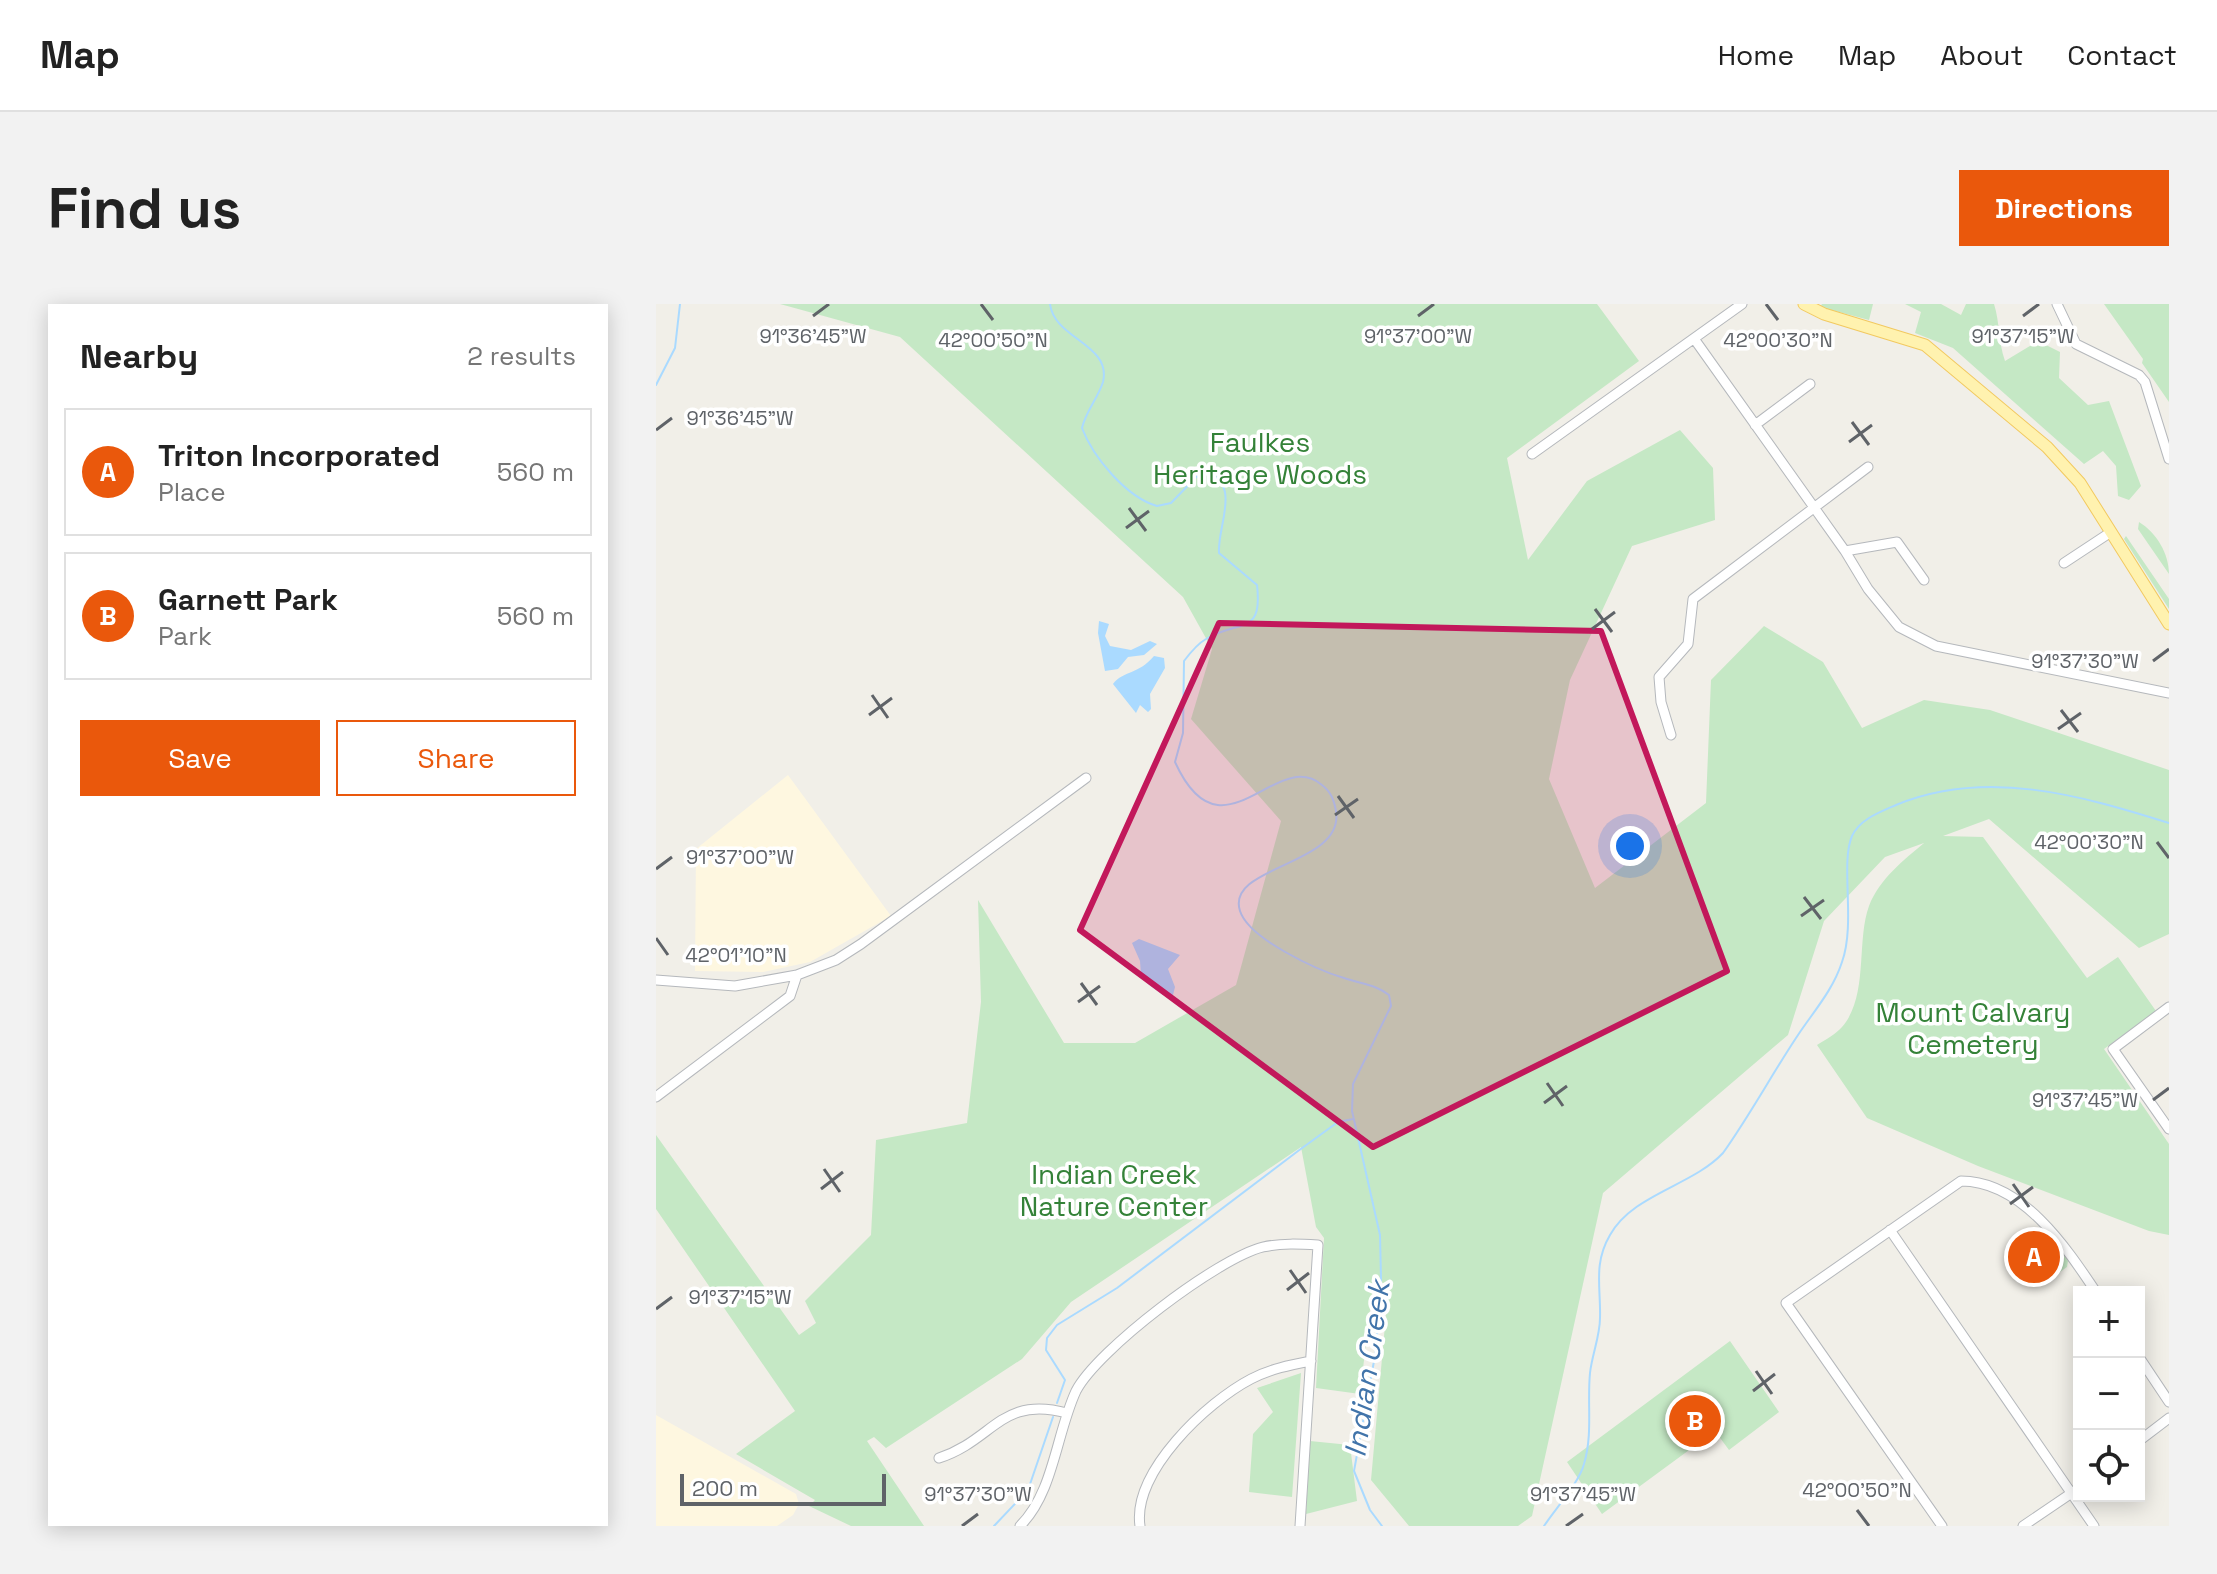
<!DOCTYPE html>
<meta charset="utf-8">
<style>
body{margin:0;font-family:"Space Grotesk",sans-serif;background:#f2f2f2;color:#222}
.controls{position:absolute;right:24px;bottom:24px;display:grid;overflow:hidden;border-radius:0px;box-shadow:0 4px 20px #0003}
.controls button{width:72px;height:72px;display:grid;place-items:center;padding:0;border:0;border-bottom:2px solid #e0e0e0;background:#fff;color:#222;font:40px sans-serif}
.scale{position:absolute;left:24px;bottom:20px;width:206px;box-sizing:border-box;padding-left:8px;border:4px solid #5f6368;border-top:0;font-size:22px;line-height:28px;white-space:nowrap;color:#5f6368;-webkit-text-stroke:6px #fff;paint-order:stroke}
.you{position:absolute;left:974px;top:542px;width:28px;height:28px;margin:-20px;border:6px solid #fff;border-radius:50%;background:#1a73e8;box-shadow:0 0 0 12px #1a73e833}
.badge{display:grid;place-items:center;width:52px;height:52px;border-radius:50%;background:#ea580c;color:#fff;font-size:26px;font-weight:700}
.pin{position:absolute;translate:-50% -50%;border:4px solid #fff;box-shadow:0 2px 8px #0006}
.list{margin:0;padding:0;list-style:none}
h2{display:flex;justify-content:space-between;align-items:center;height:104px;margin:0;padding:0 32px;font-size:34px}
h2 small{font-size:26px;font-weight:400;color:#767676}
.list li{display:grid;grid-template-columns:52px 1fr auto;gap:24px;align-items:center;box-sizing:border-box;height:128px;margin:0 16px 16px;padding:0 16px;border:2px solid #e0e0e0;border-radius:0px}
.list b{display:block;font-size:30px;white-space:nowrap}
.list p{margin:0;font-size:26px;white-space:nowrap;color:#767676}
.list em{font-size:26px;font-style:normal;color:#767676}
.actions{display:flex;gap:16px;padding:24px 32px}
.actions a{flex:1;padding:18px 0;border:2px solid #ea580c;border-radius:0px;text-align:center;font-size:28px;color:#ea580c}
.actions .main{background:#ea580c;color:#fff}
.icon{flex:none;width:44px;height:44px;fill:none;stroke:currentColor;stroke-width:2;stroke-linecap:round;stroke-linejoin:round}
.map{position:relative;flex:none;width:1513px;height:1222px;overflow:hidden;border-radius:0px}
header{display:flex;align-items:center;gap:48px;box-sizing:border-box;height:112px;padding:0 40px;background:#fff;border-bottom:2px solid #e0e0e0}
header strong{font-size:38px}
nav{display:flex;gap:44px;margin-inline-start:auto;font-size:28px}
.intro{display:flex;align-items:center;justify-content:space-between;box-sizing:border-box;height:192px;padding:0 48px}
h1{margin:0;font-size:56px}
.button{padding:20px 36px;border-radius:0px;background:#ea580c;color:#fff;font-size:28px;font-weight:700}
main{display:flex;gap:48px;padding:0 48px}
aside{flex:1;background:#fff;border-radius:0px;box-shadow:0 4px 20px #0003}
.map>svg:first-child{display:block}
.commercial{fill:#fef7e0}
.green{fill:#c5e8c5}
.water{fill:#aadaff}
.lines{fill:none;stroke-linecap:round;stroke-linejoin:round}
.stream{stroke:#aadaff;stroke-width:2}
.minor-casing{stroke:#b5b8bc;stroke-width:11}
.major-casing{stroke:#f2c960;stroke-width:13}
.minor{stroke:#fff;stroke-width:9}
.major{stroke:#fff2af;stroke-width:11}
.marked{fill:#c2185b;fill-opacity:0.2;stroke:#c2185b;stroke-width:6;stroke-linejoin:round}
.ticks{fill:none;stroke:#5f6368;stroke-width:3}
.labels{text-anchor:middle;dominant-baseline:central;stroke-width:7;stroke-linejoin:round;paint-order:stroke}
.park-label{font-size:28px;fill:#348238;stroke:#fff}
.water-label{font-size:30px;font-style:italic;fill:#4174aa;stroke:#fff}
.ticks-label{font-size:20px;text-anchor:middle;fill:#5f6368;stroke:#fff;stroke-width:7;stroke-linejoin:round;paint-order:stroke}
</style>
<header>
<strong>Map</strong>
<nav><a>Home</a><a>Map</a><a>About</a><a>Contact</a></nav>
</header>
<div class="intro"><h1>Find us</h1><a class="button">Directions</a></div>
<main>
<aside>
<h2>Nearby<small>2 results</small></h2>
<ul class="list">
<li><span class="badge">A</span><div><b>Triton Incorporated</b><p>Place</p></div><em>560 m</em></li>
<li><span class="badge">B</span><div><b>Garnett Park</b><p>Park</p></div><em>560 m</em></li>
</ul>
<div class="actions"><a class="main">Save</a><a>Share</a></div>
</aside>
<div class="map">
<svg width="1513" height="1222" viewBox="0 0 1513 1222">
<rect width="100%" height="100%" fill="#f1efe8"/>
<!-- commercial -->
<path class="commercial" d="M132,471l103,141 -81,46 -47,10 -68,-1 1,-122z
M0,1111l140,79 3,10 -6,11 -16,11h-121z"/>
<!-- green -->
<path class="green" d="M124,0h817l42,57 -132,97 21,102 59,-79 93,-51 33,38 2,52 -83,26 -62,134 -21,99 46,109 111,-85 5,-123 53,-54 59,36 39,66 62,-28 66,10 179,60v164l-30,14 -150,-129 -46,17 40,1 104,141 31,-21 38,54 -52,38 65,95v91l-20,-4 -171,-65 -111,-48 -50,-73c8,-5 19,-11 25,-18 27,-31 14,-86 27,-121 11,-28 35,-46 55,-63l-39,14 -61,64 -36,114 -185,158 -71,323 -14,10h-109l-38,-46 15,-166 -12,-38 -14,118 -44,-6 8,-150 -8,-11 -15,-80 -230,155 -49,57 -136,89 -12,-11 -7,4 57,85h-73l-42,-20 6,-6 -79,-46 59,-43 -139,-202v-74l143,200 17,-12 -11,-22 66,-66 5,-95 91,-17 14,-121 -3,-102 86,143h71l101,-58 45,-164 -90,-102 21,-70 -29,-52 -283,-260z
M1166,0h51l-4,16 -49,-13z
M1249,0h36l20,11 5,-11h28c6,19 4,37 11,57l33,-20 22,11 -1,26 29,27 21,-4 32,85 -12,14 -11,-4 -2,-30 -13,-15 -19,13 -131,-116 -38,-15 6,-21z
M1448,0h65v98l-27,-39 1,-4z
M1483,218c18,11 30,32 30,52l-31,-45z
M1470,232l43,63v10l-45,-70z
M1380,928l13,4 19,25 -1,6 -10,7 -24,-34 -7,-2z
M1074,1037l49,71 -50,38 -14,-19 -113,83 -35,-52z
M645,1069l-9,124 -43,-5 4,-58 20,-22 -16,-24z
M654,1137l40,4 7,56 -51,13z"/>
<!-- water -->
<path class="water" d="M443,317l10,3 -4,12 5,10 21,4 19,-9 7,3 -13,11 -16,2 -10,12 -13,2 -7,-38z
M498,352l10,2 1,10 -15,26 1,15 -3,3 -8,-7 -4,8 -23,-29c11,-14 25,-9 41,-28z
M483,635l41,16 -12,14 7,18 -2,8h-10l-15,-11 -7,-9 -1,-14 -8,-18z"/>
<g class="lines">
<!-- stream -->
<path class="stream" d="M394,0c4,35 62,40 53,78 -5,16 -17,29 -21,46 11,29 44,69 75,78l14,-3 31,-32c42,11 15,53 17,82l38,32c6,52 -18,34 -51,54 -9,5 -16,14 -22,22l-1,72 -8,29c47,103 101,-16 147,23 9,7 12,15 14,26 9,55 -111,54 -96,100 9,28 77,59 104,67 17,6 31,6 45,17l2,11 -38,78 -1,27 28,124 1,44 -5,71 -22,121 16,39 12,16
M0,81l19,-37 5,-44
M401,1099l8,-23 -19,-30 1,-12 10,-13 60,-37 181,-137 40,-29 15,-3
M338,1222l34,-36 25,-73
M888,1222c11,-17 35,-43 40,-62 9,-30 3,-60 6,-91 2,-18 10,-37 10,-55 1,-30 -7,-54 10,-83 23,-41 82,-49 113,-82 27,-38 49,-79 75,-118 16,-24 35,-45 44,-73 14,-39 -2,-98 10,-126 8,-17 28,-24 44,-31 89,-37 184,-10 273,18"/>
<defs>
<path id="minor" d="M1401,0l19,40 63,31 6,7 24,77
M1039,36l150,211 23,38 31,38 37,19 233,47
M1099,121l55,-41
M876,150l210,-150
M1189,247l52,-9 27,38
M1408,259l47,-31
M1015,431l-10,-33 -2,-25 29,-33 5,-45 175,-132
M0,676l79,6 62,-11
M1513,703l-56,42 56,80
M0,793l134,-101 7,-21 39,-15 25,-16 225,-166
M1234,926l204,296
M1483,1053l30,45
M1483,1137l30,-23
M283,1154c55,-18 62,-63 128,-45
M364,1222c34,-34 36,-92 56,-135 21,-41 142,-133 187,-144 18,-4 37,-3 55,-2l-18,281
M484,1222c-8,-54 67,-124 111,-147 19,-10 39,-14 60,-18
M1286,1222l-156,-223 175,-122c61,0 105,66 135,111
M1367,1222l56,-38"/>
<path id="major" d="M1148,0l20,10 101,31 122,102 33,36 89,141"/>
</defs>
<!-- minor casing -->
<use href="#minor" class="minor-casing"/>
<!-- major casing -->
<use href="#major" class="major-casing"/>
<!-- minor -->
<use href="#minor" class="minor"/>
<!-- major -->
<use href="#major" class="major"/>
</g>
<!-- marked area -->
<path class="marked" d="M563,319l382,8 126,340 -354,176 -293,-217z"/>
<!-- ticks -->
<path class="ticks" d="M325,0l12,16M1110,0l12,16M157,12l16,-12M762,12l16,-12M1367,12l16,-12M1196,118l17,23M0,126l16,-12M1193,138l23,-17M473,204l17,23M470,224l23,-17M939,305l17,23M936,325l23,-17M1497,357l16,-12M216,391l16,23M1405,406l17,22M213,411l23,-17M1402,425l23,-16M682,492l16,22M679,511l23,-16M1501,538l12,16M0,565l16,-12M1148,593l17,22M1145,612l23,-16M0,634l12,17M425,679l16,22M422,698l22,-16M891,779l16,23M1497,796l16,-12M888,799l23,-17M168,865l16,23M1357,880l16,23M165,885l22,-17M1354,900l23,-17M634,966l16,23M631,986l22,-17M0,1005l16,-12M1100,1067l16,23M1097,1087l22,-17M1201,1206l12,16M306,1222l16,-12M910,1222l17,-12"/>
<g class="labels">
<!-- park labels -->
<g class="park-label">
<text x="604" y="138">Faulkes<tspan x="604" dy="32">Heritage Woods</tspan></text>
<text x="1317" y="708">Mount Calvary<tspan x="1317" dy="32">Cemetery</tspan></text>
<text x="458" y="870">Indian Creek<tspan x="458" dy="32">Nature Center</tspan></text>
</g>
<!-- water labels -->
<g class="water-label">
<text transform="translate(711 1065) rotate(-82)">Indian Creek</text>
</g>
</g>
<g class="ticks-label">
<text x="762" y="39">91°37'00"W</text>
<text x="157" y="39">91°36'45"W</text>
<text x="1367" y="39">91°37'15"W</text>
<text x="337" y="43">42°00'50"N</text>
<text x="1122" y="43">42°00'30"N</text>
<text x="84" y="121">91°36'45"W</text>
<text x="1429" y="364">91°37'30"W</text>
<text x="1433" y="545">42°00'30"N</text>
<text x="84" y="560">91°37'00"W</text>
<text x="80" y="658">42°01'10"N</text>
<text x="1429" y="803">91°37'45"W</text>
<text x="84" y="1000">91°37'15"W</text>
<text x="1201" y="1193">42°00'50"N</text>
<text x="322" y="1197">91°37'30"W</text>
<text x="927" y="1197">91°37'45"W</text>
</g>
</svg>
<div class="controls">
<button>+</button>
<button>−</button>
<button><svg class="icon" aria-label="locate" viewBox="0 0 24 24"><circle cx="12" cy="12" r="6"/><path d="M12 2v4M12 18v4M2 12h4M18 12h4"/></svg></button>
</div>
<div class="scale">200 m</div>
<div class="you"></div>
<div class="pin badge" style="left:1378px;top:953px">A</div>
<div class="pin badge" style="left:1039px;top:1117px">B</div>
</div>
</main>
